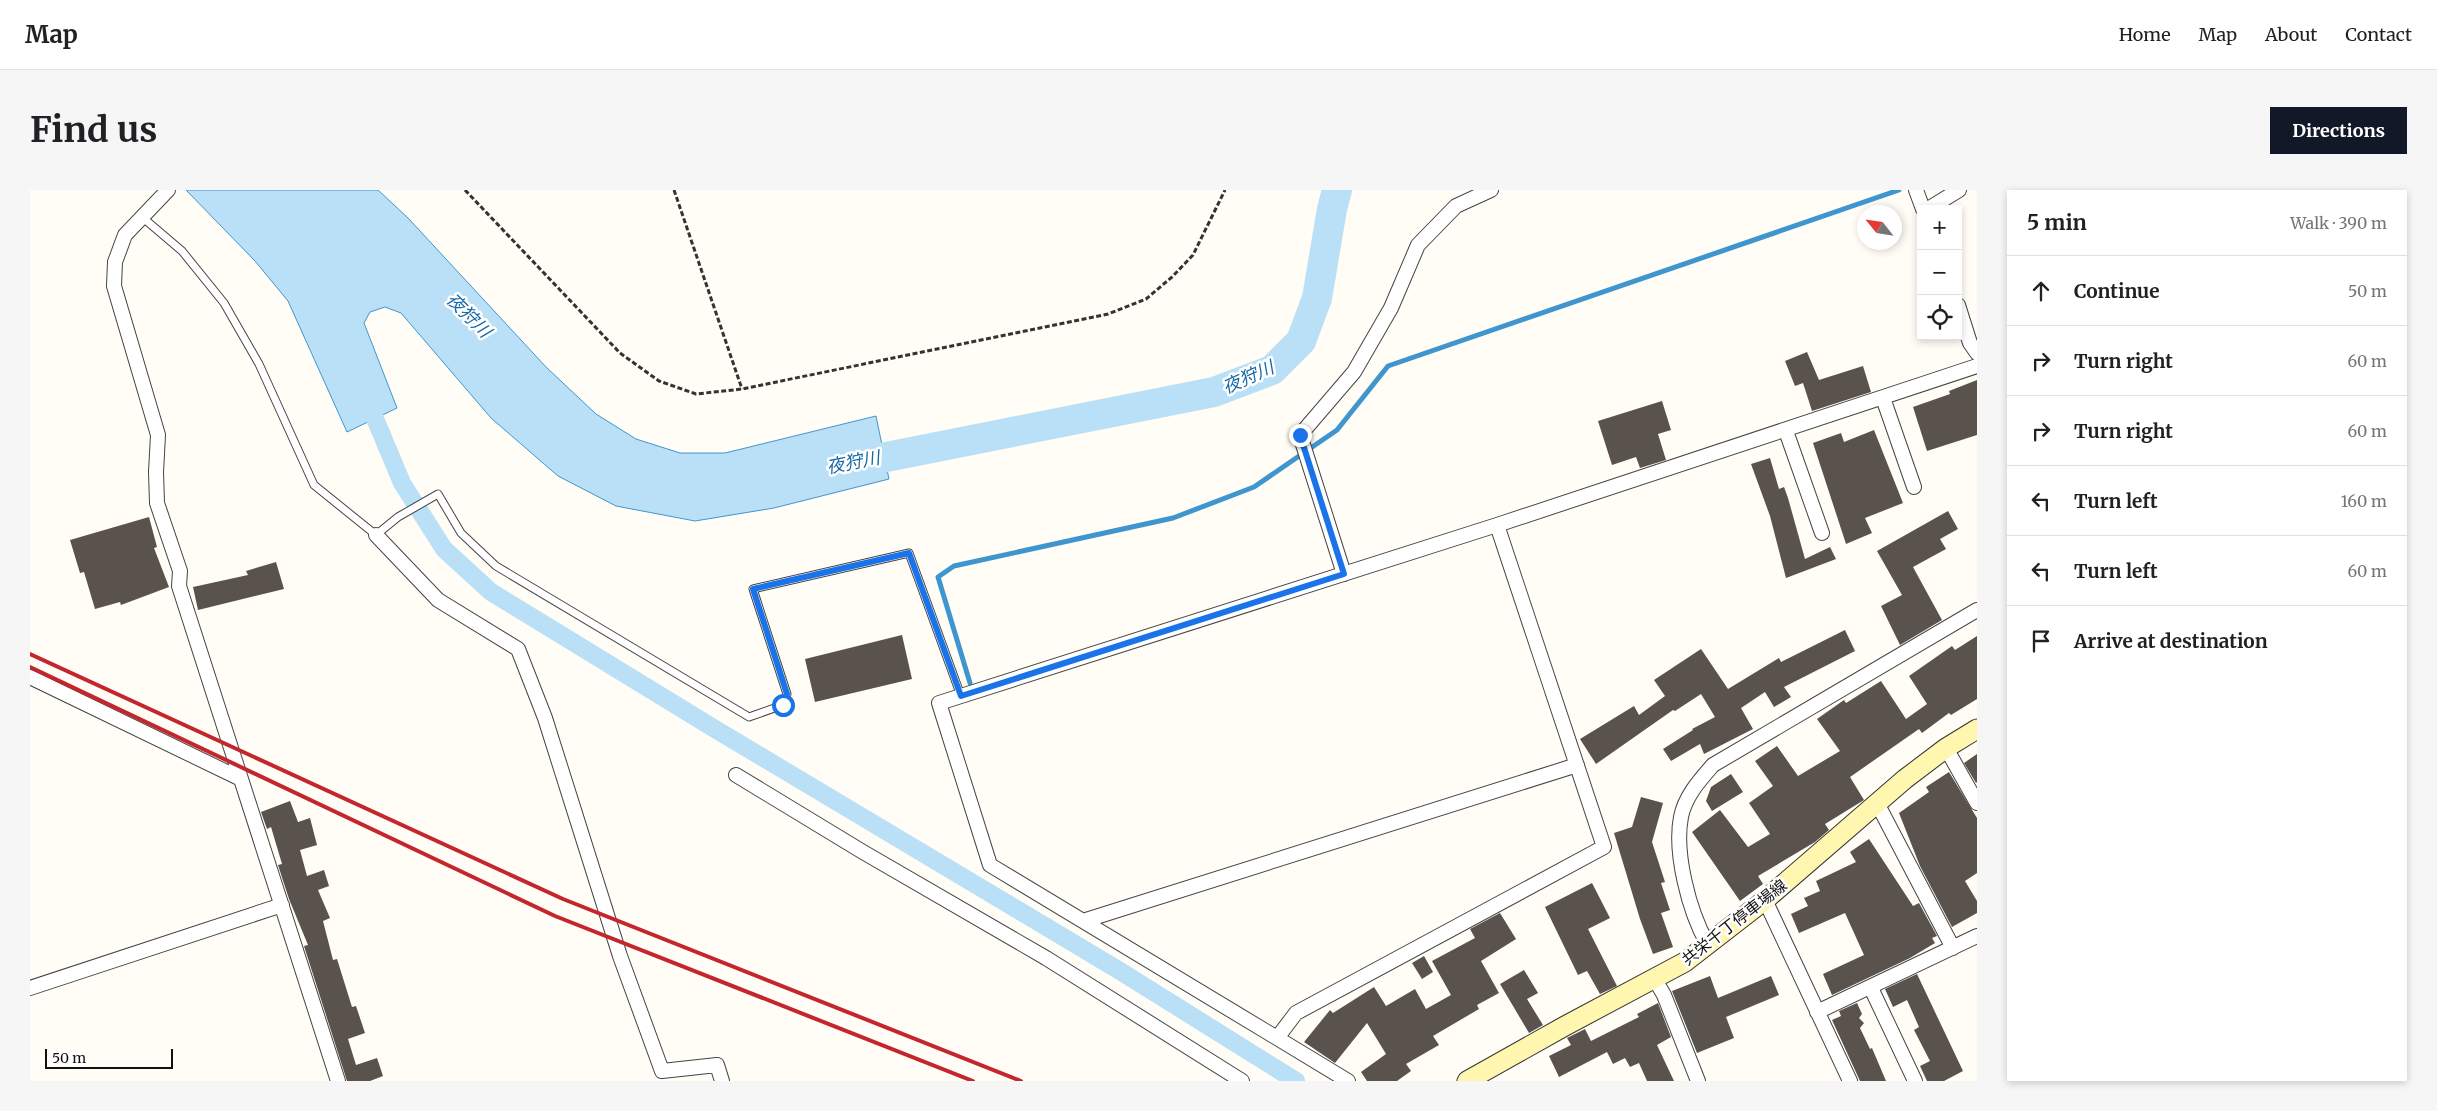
<!DOCTYPE html>
<meta charset="utf-8">
<style>
body{margin:0;font-family:Merriweather,"Noto Sans JP",serif;background:#f6f6f6;color:#202124}
.controls{position:absolute;right:15px;top:15px;display:grid;overflow:hidden;border-radius:0px;box-shadow:0 2px 8px #0003}
.controls button{width:45px;height:45px;display:grid;place-items:center;padding:0;border:0;border-bottom:1px solid #e0e0e0;background:#fff;color:#202124;font:25px sans-serif}
.compass{position:absolute;left:1827px;top:15px;width:45px;height:45px;border-radius:50%;background:#fff;box-shadow:0 2px 8px #0003;rotate:300deg}
.scale{position:absolute;left:15px;bottom:12px;width:128px;box-sizing:border-box;padding-left:5px;border:2px solid #111;border-top:0;font-size:14px;line-height:18px;white-space:nowrap;color:#111;-webkit-text-stroke:4px #fff;paint-order:stroke}
.stop{position:absolute;width:15px;height:15px;margin:-11px;border:4px solid #1a73e8;border-radius:50%;background:#fff}
.stop.end{background:#1a73e8;border-color:#fff;box-shadow:0 1px 5px #0008}
.list{margin:0;padding:0;list-style:none}
h2{display:flex;justify-content:space-between;align-items:center;height:65px;margin:0;padding:0 20px;font-size:21px}
h2 small{font-size:16px;font-weight:400;color:#757577}
.list li{display:grid;grid-template-columns:32px 1fr auto;gap:15px;align-items:center;box-sizing:border-box;height:70px;padding:0 20px;border-top:1px solid #e0e0e0}
.list b{display:block;font-size:19px;white-space:nowrap}
.list em{font-size:16px;font-style:normal;color:#757577}
.icon{flex:none;width:28px;height:28px;fill:none;stroke:currentColor;stroke-width:2;stroke-linecap:round;stroke-linejoin:round}
.map{position:relative;flex:none;width:1947px;height:891px;overflow:hidden;border-radius:0px}
header{display:flex;align-items:center;gap:30px;box-sizing:border-box;height:70px;padding:0 25px;background:#fff;border-bottom:1px solid #e0e0e0}
header strong{font-size:24px}
nav{display:flex;gap:28px;margin-inline-start:auto;font-size:18px}
.intro{display:flex;align-items:center;justify-content:space-between;box-sizing:border-box;height:120px;padding:0 30px}
h1{margin:0;font-size:35px}
.button{padding:12px 22px;border-radius:0px;background:#111827;color:#fff;font-size:18px;font-weight:700}
main{display:flex;gap:30px;padding:0 30px}
aside{flex:1;background:#fff;border-radius:0px;box-shadow:0 2px 8px #0003}
.map>svg:first-child{display:block}
.water{fill:#b9e0f7;stroke:#3f96cf}
.lines{fill:none;stroke-linecap:round;stroke-linejoin:round}
.stream{stroke:#3f96cf;stroke-width:5}
.canal{stroke:#b9e0f7;stroke-width:18}
.river{stroke:#b9e0f7;stroke-width:30}
.building{fill:#5a524d}
.service-casing{stroke:#444;stroke-width:9}
.minor-casing{stroke:#444;stroke-width:16}
.secondary-casing{stroke:#333;stroke-width:21}
.path{stroke:#333;stroke-width:3;stroke-dasharray:5 2.5;stroke-linecap:butt}
.service{stroke:#fff;stroke-width:7}
.minor{stroke:#fff;stroke-width:14}
.secondary{stroke:#fff6b0;stroke-width:19}
.rail{stroke:#c4262e;stroke-width:4}
.route{stroke:#1a73e8;stroke-width:6}
.labels{text-anchor:middle;dominant-baseline:central;stroke-width:5;stroke-linejoin:round;paint-order:stroke}
.street-label{font-size:16px;fill:#111;stroke:#fff}
.water-label{font-size:18px;font-style:italic;fill:#1768a6;stroke:#fff}
</style>
<header>
<strong>Map</strong>
<nav><a>Home</a><a>Map</a><a>About</a><a>Contact</a></nav>
</header>
<div class="intro"><h1>Find us</h1><a class="button">Directions</a></div>
<main>
<div class="map">
<svg width="1947" height="891" viewBox="0 0 1947 891">
<rect width="100%" height="100%" fill="#fffdf5"/>
<!-- water -->
<path class="water" d="M156,0h192l30,28 138,149 50,47 40,25 44,14h45l151,-37 13,63 -115,29 -79,13 -79,-15 -58,-30 -67,-58 -90,-105 -16,-6 -15,5 -6,11 33,85 -50,24 -59,-131 -33,-40z"/>
<g class="lines">
<!-- stream -->
<path class="stream" d="M940,493l-32,-106 16,-11 219,-48 81,-31 83,-57 51,-64 511,-176"/>
<!-- canal -->
<path class="canal" d="M336,207l36,86 42,66 47,43 224,137 405,242 176,110"/>
<!-- river -->
<path class="river" d="M816,275l368,-73 58,-22 29,-29 16,-43 15,-89 5,-19"/>
</g>
<!-- building -->
<path class="building" d="M1777,162l12,28 44,-14 8,26 -59,19 -9,-28 -8,3 -10,-25z
M1947,190v55l-50,16 -14,-44 37,-13 -1,-3z
M1632,211l9,29 -13,4 8,26 -26,8 -4,-11 -24,8 -14,-44z
M1844,240l29,73 -38,15 7,15 -26,11 -33,-101 28,-10 3,9z
M1740,268l9,31 5,-2 4,11 17,61 25,-12 6,12 -50,19 -16,-62 -19,-52z
M1918,321l10,18 -18,10 6,10 -33,18 29,53 -42,25 -19,-39 21,-11 -25,-44z
M119,327l8,30 -3,1 15,39 -48,18 -1,-3 -25,7 -11,-37 -4,1 -10,-33z
M246,372l8,27 -86,21 -5,-23 55,-12 -2,-4z
M1815,440l10,21 -71,36 7,10 -17,10 -9,-15 -24,16 12,21 -49,25 -4,-10 -29,17 -8,-12 30,-19 -1,-1 23,-12 -14,-23 -26,17 -2,-1 -77,54 -16,-25 54,-33 5,9 26,-19 -11,-16 47,-31 27,40 51,-31 2,4z
M872,445l10,44 -97,23 -10,-43z
M1947,446v63l-26,16 -2,-2 -27,20 -3,-4 -69,48 14,23 -39,24 4,6 -14,12 -57,34 5,8 -23,17 -48,-69 28,-22 28,37 22,-13 -21,-31 24,-17 -18,-25 22,-15 21,30 42,-25 -23,-32 27,-19 2,3 35,-22 25,38 21,-15 -18,-28 43,-30 3,4z
M1947,564v28l-1,1 -12,-20z
M1919,582l28,46v55l-12,8 12,20v12l-25,14 -32,-61 -21,-53 30,-21 -3,-5z
M1701,584l12,18 -31,19 -6,-10 5,-14z
M1611,607l22,6 -11,39 13,40 -4,1 9,27 -9,3 12,34 -20,7 -13,-35 -26,-86 18,-6z
M260,611l8,21 12,-4 7,27 -17,5 7,26 17,-6 5,16 -11,4 12,28 -7,3 10,39 4,-1 15,48 4,-1 9,27 -17,6 8,26 21,-7 6,18 -13,5h-23l-43,-135 4,-1 -19,-46 -11,-34 4,-1 -11,-37 -4,2 -6,-17z
M1839,649l44,67 6,-3 18,33 -5,2 3,5 -25,15 -78,37 -9,-21 41,-19 -19,-42 -46,20 -8,-19 17,-8 -4,-8 16,-7 -4,-10 40,-19 -6,-10z
M1562,693l18,35 -22,11 29,57 -17,8 -13,-23 -9,4 -33,-68z
M1470,723l16,26 -35,22 18,32 -22,12 2,4 -46,27 6,9 -33,19 5,7 -14,10h-30l-6,-9 25,-18 -19,-31 -32,40 -31,-21 26,-32 3,3 41,-26 12,19 29,-17 11,20 25,-14 -19,-34 43,-23 -5,-9z
M1394,766l9,16 -11,7 -10,-16z
M1494,780l14,23 -11,6 16,26 -14,8 -29,-49z
M1887,784l46,97 -19,10h-17l-7,-15 10,-5 -16,-31 5,-3 -12,-27 -14,7 -8,-18z
M1680,786l8,22 53,-22 8,19 -53,22 8,21 -37,15 -25,-62z
M1628,813l13,34 -14,8 17,36h-27l-8,-18 -9,4 -5,-9 -12,6 -6,-12 -48,25 -10,-21 22,-11 -4,-7 18,-9 6,12 48,-24 -2,-3z
M1827,813l5,11 -3,4 5,5 -4,5 10,21 2,-1 14,33h-26l-28,-61 9,-4 -2,-5z"/>
<g class="lines">
<defs>
<path id="service" d="M112,27l40,34 42,52 35,61 55,121 62,50 22,-18 40,-23 23,39 35,33 253,151 34,-12 4,-11 -34,-105 156,-36 52,143"/>
<path id="minor" d="M138,0l-43,45 -10,27 -1,24 44,149 -2,37 1,31 23,68 -1,15 159,495
M1886,0l7,19
M1898,19l31,-19
M1928,115l12,38 7,10
M1853,208l31,89
M1756,241l36,102
M346,345l62,65 80,49 27,69 75,238 42,115 55,-6 5,16
M1314,384l-44,-139 54,-63 37,-64 27,-63 38,-39 35,-16
M0,487l211,102
M1916,558l31,55
M706,585l127,77 183,106 196,123
M1847,613l76,145
M1735,710l85,181
M1053,731l494,-156
M1677,753c-18,-32 -33,-90 -26,-126 4,-21 19,-37 32,-52l264,-155
M1624,788l10,17 34,86
M0,798l252,-83
M1841,798l44,93
M1787,822l160,-76
M1247,848l-287,-173 -51,-162 558,-178 480,-159
M1318,891l-71,-43 19,-25 308,-166 -107,-322"/>
<path id="secondary" d="M1437,891l98,-55 120,-64 80,-62 140,-121 41,-31 31,-19"/>
</defs>
<!-- service casing -->
<use href="#service" class="service-casing"/>
<!-- minor casing -->
<use href="#minor" class="minor-casing"/>
<!-- secondary casing -->
<use href="#secondary" class="secondary-casing"/>
<!-- path -->
<path class="path" d="M435,0l155,163 39,28 37,13 46,-5 366,-75 38,-15 26,-22 21,-22 32,-65
M644,0l68,199"/>
<!-- service -->
<use href="#service" class="service"/>
<!-- minor -->
<use href="#minor" class="minor"/>
<!-- secondary -->
<use href="#secondary" class="secondary"/>
<!-- rail -->
<path class="rail" d="M0,464l533,245 458,182
M0,477l525,249 418,165"/>
</g>
<g class="lines">
<!-- route -->
<path class="route" d="M753,515l4,-11 -34,-105 156,-36 52,143 383,-122 -44,-139"/>
</g>
<g class="labels">
<!-- street labels -->
<g class="street-label">
<text transform="translate(1704 732) rotate(-38)">共栄千丁停車場線</text>
</g>
<!-- water labels -->
<g class="water-label">
<text transform="translate(439 125) rotate(45)">夜狩川</text>
<text transform="translate(1218 187) rotate(-24)">夜狩川</text>
<text transform="translate(823 272) rotate(-11)">夜狩川</text>
</g>
</g>
</svg>
<div class="controls">
<button>+</button>
<button>−</button>
<button><svg class="icon" aria-label="locate" viewBox="0 0 24 24"><circle cx="12" cy="12" r="6"/><path d="M12 2v4M12 18v4M2 12h4M18 12h4"/></svg></button>
</div>
<svg class="compass" viewBox="-18 -18 36 36"><path d="M0-13l5 13h-10z" fill="#e53935"/><path d="M0 13l5-13h-10z" fill="#757577"/></svg>
<div class="scale">50 m</div>
<div class="stop" style="left:753px;top:515px"></div>
<div class="stop end" style="left:1270px;top:245px"></div>
</div>
<aside>
<h2>5 min<small>Walk · 390 m</small></h2>
<ul class="list">
<li><svg class="icon" aria-label="ahead" viewBox="0 0 24 24"><path d="M12 20V5M6 11l6-6 6 6"/></svg><div><b>Continue</b></div><em>50 m</em></li>
<li><svg class="icon" aria-label="right" viewBox="0 0 24 24"><path d="M7 20v-9h11M14 6l5 5-5 5"/></svg><div><b>Turn right</b></div><em>60 m</em></li>
<li><svg class="icon" aria-label="right" viewBox="0 0 24 24"><path d="M7 20v-9h11M14 6l5 5-5 5"/></svg><div><b>Turn right</b></div><em>60 m</em></li>
<li><svg class="icon" aria-label="left" viewBox="0 0 24 24"><path d="M17 20v-9H6M10 6l-5 5 5 5"/></svg><div><b>Turn left</b></div><em>160 m</em></li>
<li><svg class="icon" aria-label="left" viewBox="0 0 24 24"><path d="M17 20v-9H6M10 6l-5 5 5 5"/></svg><div><b>Turn left</b></div><em>60 m</em></li>
<li><svg class="icon" aria-label="arrive" viewBox="0 0 24 24"><path d="M6 21V4h12l-3 4 3 4H6"/></svg><div><b>Arrive at destination</b></div></li>
</ul>
</aside>
</main>
